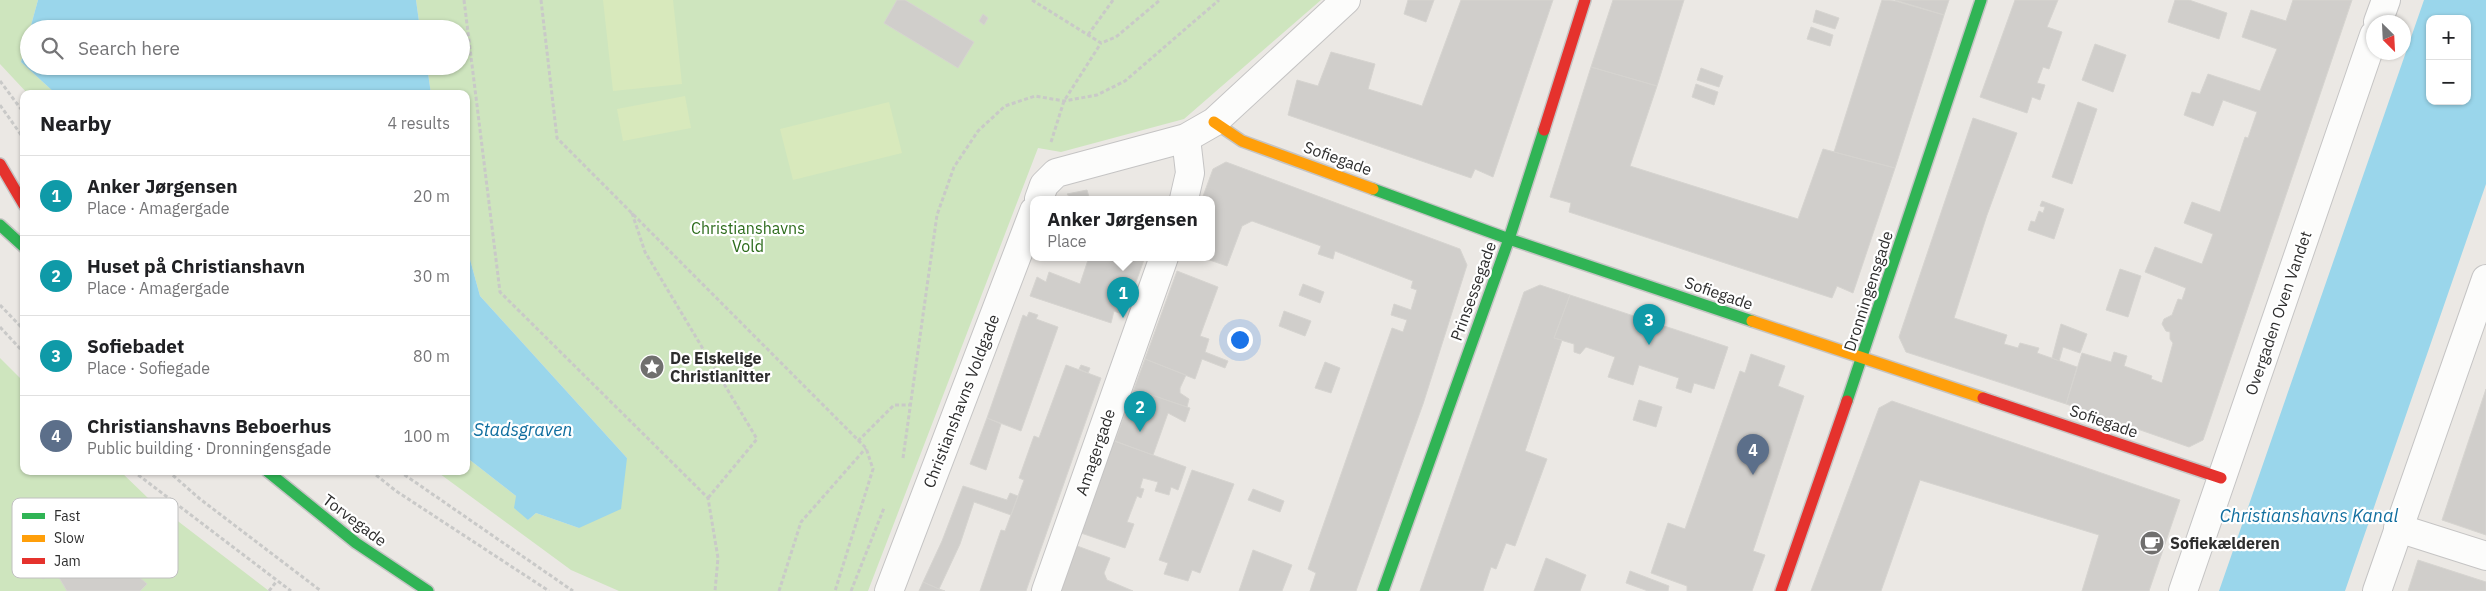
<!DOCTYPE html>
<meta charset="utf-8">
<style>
body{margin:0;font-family:"IBM Plex Sans",sans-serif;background:#f6f6f6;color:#202124}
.controls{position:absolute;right:15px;top:15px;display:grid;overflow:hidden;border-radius:10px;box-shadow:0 1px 4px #0004}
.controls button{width:45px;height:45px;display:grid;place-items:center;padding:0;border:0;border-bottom:1px solid #e0e0e0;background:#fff;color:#202124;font:25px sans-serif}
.compass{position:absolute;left:2366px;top:15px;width:45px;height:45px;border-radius:50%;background:#fff;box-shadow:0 1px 4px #0004;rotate:156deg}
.you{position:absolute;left:1239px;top:339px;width:18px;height:18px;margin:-12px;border:4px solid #fff;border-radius:50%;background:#1a73e8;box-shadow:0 0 0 8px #1a73e833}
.badge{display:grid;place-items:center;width:32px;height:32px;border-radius:50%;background:#706f6e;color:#fff;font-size:16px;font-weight:700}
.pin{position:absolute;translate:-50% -41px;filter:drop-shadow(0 1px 2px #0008)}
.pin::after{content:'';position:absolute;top:26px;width:18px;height:15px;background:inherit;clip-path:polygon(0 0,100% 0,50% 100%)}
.popup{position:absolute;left:1030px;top:196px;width:185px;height:65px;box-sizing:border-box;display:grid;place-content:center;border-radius:10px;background:#fff;filter:drop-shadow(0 1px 4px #0005);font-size:16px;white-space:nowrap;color:#757577}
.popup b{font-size:19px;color:#202124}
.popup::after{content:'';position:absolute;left:50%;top:100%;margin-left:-10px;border:10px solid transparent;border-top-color:#fff}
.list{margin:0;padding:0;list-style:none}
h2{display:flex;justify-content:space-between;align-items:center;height:65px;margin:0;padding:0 20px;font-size:21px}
h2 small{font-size:16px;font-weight:400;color:#757577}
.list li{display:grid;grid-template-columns:32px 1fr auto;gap:15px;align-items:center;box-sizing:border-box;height:80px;padding:0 20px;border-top:1px solid #e0e0e0}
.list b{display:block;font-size:19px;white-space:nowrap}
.list p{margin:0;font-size:16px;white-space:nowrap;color:#757577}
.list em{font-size:16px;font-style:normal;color:#757577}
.icon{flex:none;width:28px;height:28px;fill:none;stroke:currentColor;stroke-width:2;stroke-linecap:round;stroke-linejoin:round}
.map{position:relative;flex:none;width:2486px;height:591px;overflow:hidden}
.search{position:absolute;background:#fff;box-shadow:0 1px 4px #0004;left:20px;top:20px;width:450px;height:55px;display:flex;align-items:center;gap:12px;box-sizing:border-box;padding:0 18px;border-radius:28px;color:#757577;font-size:19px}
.panel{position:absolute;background:#fff;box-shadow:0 1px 4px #0004;left:20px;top:90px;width:450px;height:385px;border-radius:10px}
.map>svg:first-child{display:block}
.green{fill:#cee5be}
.pitch{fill:#d8e9bc}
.water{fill:#9ad6eb;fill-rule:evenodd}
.building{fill:#d0cecb;stroke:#d6d4d0}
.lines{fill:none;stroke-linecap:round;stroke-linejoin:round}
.street-casing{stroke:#c5c4c4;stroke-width:30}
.fast-casing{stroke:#c5c4c4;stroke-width:14}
.slow-casing{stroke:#c5c4c4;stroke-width:14}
.jam-casing{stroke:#c5c4c4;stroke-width:14}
.path{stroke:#c9c9c8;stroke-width:3;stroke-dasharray:4 2.5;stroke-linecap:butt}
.street{stroke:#fcfcfb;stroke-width:28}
.fast{stroke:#30b455;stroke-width:11}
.slow{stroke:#ff9f0a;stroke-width:11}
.jam{stroke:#e5322d;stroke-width:11}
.labels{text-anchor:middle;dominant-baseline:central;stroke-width:4.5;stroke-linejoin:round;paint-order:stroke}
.street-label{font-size:16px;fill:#2e2e2e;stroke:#fff}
.park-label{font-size:16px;fill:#2d6c1c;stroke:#fff}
.poi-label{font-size:16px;font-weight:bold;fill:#2e2e2e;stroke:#fff;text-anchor:start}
.water-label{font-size:18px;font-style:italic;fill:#106e9f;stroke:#fff}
.key{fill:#fff;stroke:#c0c0c0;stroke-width:1}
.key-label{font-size:14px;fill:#2e2e2e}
</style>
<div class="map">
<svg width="2486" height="591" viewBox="0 0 2486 591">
<rect width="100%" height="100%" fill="#ebe8e4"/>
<!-- green -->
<path class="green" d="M0,0h38l-17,62 35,32h-28l-28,-30z
M416,0h905l-137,119 -123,33 -23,-4 -170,443h-249l-48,-21 -135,-99h30v-14l50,39 12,24 8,-7 43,15 48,-70 -147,-162 -14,-51v-151h-35l-4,-28h34v-37h-41z
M0,358l24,24v89h96l29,28 120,92h-269z"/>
<!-- pitch -->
<path class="pitch" d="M603,0h70l9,84 -69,7z
M685,96l6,32 -68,13 -6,-32z
M889,102l13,51 -109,27 -13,-51z"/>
<!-- water -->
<path class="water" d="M38,0h378l4,29h-390z
M2424,0h62v184l-141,407h-126zM2430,19h37v82h-37z
M29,34v32h398l4,28h-375l-35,-32z
M466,245l14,51 147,162 -6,51 -42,19 -43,-15 -8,7 -14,-12 2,-12 -50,-39z"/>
<!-- building -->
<path class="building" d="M897,0h8l69,42 -16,26 -74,-45z
M1408,0h26l-8,22 -22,-8z
M1461,0h92l-60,177 -18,-8 -4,9 -183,-63 9,-35 21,6 13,-34 44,12 -7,25 54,17z
M1613,0h71l-27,86 -66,-19z
M1882,0l13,1 49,14 -49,153 -61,-16z
M1895,0h54l-5,15z
M2015,0h43l-11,27 15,5 -13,37 -6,-2 -6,16 8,2 -5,15 -8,-3 -5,16 -47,-16z
M2175,0h14l38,13 -8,26 -51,-17z
M2293,0h59l-149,440 -14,7 -123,-43 16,-51 29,9 3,-10 13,4 -3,10 28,10 -1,3 11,4 11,-40 -3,-4v-7l-4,-1 -4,-7 2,-5 8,-4 6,-16 4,1 4,-12 -41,-16 10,-25 47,17 11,-30 -29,-11 8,-21 28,10 25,-75 3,1 9,-26 -34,-12 -10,26 -29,-11 8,-23 8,2 8,-20 52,17 17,-42 -35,-12 9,-27 35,11z
M1816,10l23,8 -4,11 -22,-7z
M983,14l5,4 -4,7 -5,-4z
M1811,27l22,8 -3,11 -23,-7z
M2095,44l31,11 -13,37 -31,-12z
M1591,67l66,19 -27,80 168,53 25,-70 72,19 -42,125 -16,-7 -5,12 -263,-86 2,-9 -21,-6z
M1701,68l22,8 -4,11 -22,-7z
M1696,84l22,8 -4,13 -22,-8z
M2078,102l19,7 -25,75 -20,-7z
M1973,118l44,15 -30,82 -33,103 53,17 -3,9 14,4 2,-5 19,5 -2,5 40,14 -11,37 -160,-52 -7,-15z
M1226,162l234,87 7,16 -44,139 -67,187h-46l6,-18 -8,-4 84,-241 11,4 4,-12 -16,-5 3,-11 17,6 6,-20 -6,-2 2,-7 -78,-30 -2,8 -15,-5 3,-8 -69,-25 -10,5 -15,40 -26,-9h11v-58h-10l11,-30z
M1087,190l2,7 -8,2h-10l-4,-5z
M2042,201l22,8 -10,30 -26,-9 3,-9 4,1 4,-11 4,2 2,-6 -5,-1z
M1089,257h56l-21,58 -10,-4 -3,12 -81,-27 7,-19 9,5 3,-10 31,12z
M2120,269l21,7 -13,41 -22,-7z
M1177,271l41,16 -18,49 9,3 -4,13 23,9 -3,7 -23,-9 -7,20 -50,-20z
M1303,284l21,8 -4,11 -21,-8z
M1540,285l30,10 -16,43 8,2 -37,111 22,8 -32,87 -9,-3 -10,26 -5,-2 -8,24h-63l104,-299z
M1570,295l158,52 -14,42 -20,-6 -3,10 -15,-5 3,-10 -40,-13 -6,20 -25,-8 7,-20 -29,-10 -6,7 -6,-2v-8l-20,-6z
M1284,311l27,10 -6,15 -26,-10z
M1029,312l9,3 -2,4 22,8 -37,104 -34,-13 36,-103 4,2z
M2061,324l26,10 -7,19 -17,-6 -4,14 -7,-3z
M1751,354l34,12 -7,20 26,10 -51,155 12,4 -13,36h-65v-5l-36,-13 17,-50 17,6 55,-158 5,2z
M1145,359l41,16 -6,13v5l9,6 -2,8 -53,-18z
M1325,362l15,6 -9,25 -16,-5z
M1066,365l35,13 -75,213h-46l21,-61 4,1 19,-51 -5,-2 15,-42 5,2z
M1081,365l9,3 -2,5 -9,-4z
M1134,389l56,19 -5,14 -17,-9 -15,42 -38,-14z
M2486,389v146l-44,-15z
M1639,400l23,7 -6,20 -23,-7z
M1892,401l288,99 -31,91h-67l17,-56 -179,-55 -39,111h-70l68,-183z
M987,418l14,6 -15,46 -16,-6z
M1114,441l72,26 -8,23 -7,-3 -2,8 -14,-4 3,-9 -15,-4 -3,10 4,1 -3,9 -4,-2 -10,26 7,2 -9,24 -44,-15z
M1192,470l42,14 -34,89 -8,-3 -4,11 -24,-7 4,-11 -9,-3z
M963,486l44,14 3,-7 8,3 -7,19 -37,-13 -14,42 -21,45 -16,-7 19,-41z
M1253,489l31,12 -4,11 -32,-12z
M93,536l54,48 -7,7h-73l-13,-22z
M50,540l17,18 -24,21 -17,-18z
M1077,546l33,12 -6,15 3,7 26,11h-73z
M1253,550l39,15 -10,26h-43z
M1546,558l40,17 -6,16h-46z
M2418,560l68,22v9h-78z
M1630,571l39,15 -1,5h-20l-22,-8z
M923,582l16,7 6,2h-26z"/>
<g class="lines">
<defs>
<path id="street" d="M2378,22l8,-22
M1039,199l5,-14 12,-12 130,-35 28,-16 132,-122
M1184,199l6,-26 -4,-35
M2398,528l88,28
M889,591l145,-380
M1046,591l118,-334
M2183,591l191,-556
M2377,591l109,-312"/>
<path id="fast" d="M1373,189l136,50 243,82
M0,225l24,22
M1847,401l134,-401
M267,471l89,72 72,48
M1383,591l126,-352 35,-109"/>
<path id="slow" d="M1214,122l28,19 131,48
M1752,321l231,77"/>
<path id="jam" d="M1544,130l41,-130
M0,164l24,41
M1983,398l238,80
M1781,591l66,-190"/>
</defs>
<!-- street casing -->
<use href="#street" class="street-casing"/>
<!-- fast casing -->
<use href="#fast" class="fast-casing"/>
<!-- slow casing -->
<use href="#slow" class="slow-casing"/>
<!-- jam casing -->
<use href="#jam" class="jam-casing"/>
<!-- path -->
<path class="path" d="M464,0l36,292 208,206 10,60 -3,33
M541,0l16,138 309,310 7,21 -38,122
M1032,0l69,43 15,-6 44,-37
M1088,35l25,-35
M0,81l24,32
M0,105l24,34
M1051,142l13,-41 37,-58
M632,213l13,39 112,187 -49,59
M0,305l24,25
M0,327l24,26
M858,441l36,-36h16
M903,458l34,-243 17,-48 24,-36 27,-25 30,-10 29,5 33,-6 28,-14 94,-81
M133,471l158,120
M168,471l32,28 121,92
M371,471l25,20 153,100
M399,471l174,120
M269,591l7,-9
M779,591l22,-69 65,-74
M851,591l33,-83"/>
<!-- street -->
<use href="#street" class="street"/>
<!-- fast -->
<use href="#fast" class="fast"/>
<!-- slow -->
<use href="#slow" class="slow"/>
<!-- jam -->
<use href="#jam" class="jam"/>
</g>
<!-- icons -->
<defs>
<symbol id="sight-disc" viewBox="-11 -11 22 22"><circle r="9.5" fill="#706f6e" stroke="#fff"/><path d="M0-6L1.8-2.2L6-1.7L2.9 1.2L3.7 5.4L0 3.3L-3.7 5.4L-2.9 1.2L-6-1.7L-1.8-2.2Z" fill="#fff"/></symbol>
<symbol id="cafe-disc" viewBox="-11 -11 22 22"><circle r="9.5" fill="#706f6e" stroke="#fff"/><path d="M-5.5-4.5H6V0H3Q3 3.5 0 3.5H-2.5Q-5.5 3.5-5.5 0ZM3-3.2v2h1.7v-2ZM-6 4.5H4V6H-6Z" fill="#fff"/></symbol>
</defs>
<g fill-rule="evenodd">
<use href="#sight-disc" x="638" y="353" width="28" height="28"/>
<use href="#cafe-disc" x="2138" y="529" width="28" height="28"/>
</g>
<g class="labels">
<!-- street labels -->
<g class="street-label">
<text transform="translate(1338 158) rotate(20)">Sofiegade</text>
<text transform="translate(1473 291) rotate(-70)">Prinsessegade</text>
<text transform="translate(1868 291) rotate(-72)">Dronningensgade</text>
<text transform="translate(1719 293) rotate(19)">Sofiegade</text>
<text transform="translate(2278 313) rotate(-71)">Overgaden Oven Vandet</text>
<text transform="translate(961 401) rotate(-69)">Christianshavns Voldgade</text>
<text transform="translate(2104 421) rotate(19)">Sofiegade</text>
<text transform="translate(1095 452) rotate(-71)">Amagergade</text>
<text transform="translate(355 520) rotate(37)">Torvegade</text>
</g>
<!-- park labels -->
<g class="park-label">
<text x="748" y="228">Christianshavns<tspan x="748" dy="18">Vold</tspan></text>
</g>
<!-- poi labels -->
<g class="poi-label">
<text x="670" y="358">De Elskelige<tspan x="670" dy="18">Christianitter</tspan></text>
<text x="2170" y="543">Sofiekælderen</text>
</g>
<!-- water labels -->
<g class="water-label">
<text x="523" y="429">Stadsgraven</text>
<text x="2309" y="515">Christianshavns Kanal</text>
</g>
</g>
<!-- legend -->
<rect x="12" y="498" width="166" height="80" rx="8" class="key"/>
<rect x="22" y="513" width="23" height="6" fill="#30b455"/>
<rect x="22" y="535" width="23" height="7" fill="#ff9f0a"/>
<rect x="22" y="558" width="23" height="6" fill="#e5322d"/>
<g class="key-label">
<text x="54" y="521">Fast</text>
<text x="54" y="543">Slow</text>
<text x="54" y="566">Jam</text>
</g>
</svg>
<div class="controls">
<button>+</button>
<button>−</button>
</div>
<svg class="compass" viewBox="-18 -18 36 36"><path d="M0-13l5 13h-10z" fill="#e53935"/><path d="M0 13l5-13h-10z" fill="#757577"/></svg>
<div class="you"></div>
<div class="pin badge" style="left:1123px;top:318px;background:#0f9aa8">1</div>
<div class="popup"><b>Anker Jørgensen</b>Place</div>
<div class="pin badge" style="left:1140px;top:432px;background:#0f9aa8">2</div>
<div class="pin badge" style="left:1649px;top:345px;background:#0f9aa8">3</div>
<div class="pin badge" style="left:1753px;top:475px;background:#5c6f8a">4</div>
<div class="search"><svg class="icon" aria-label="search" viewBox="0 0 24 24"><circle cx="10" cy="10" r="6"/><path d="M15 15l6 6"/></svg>Search here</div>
<section class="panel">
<h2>Nearby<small>4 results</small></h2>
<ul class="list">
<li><span class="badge" style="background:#0f9aa8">1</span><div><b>Anker Jørgensen</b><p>Place · Amagergade</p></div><em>20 m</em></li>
<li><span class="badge" style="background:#0f9aa8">2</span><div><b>Huset på Christianshavn</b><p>Place · Amagergade</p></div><em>30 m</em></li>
<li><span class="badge" style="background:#0f9aa8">3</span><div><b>Sofiebadet</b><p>Place · Sofiegade</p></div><em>80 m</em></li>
<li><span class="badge" style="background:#5c6f8a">4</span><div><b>Christianshavns Beboerhus</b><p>Public building · Dronningensgade</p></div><em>100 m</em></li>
</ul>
</section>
</div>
